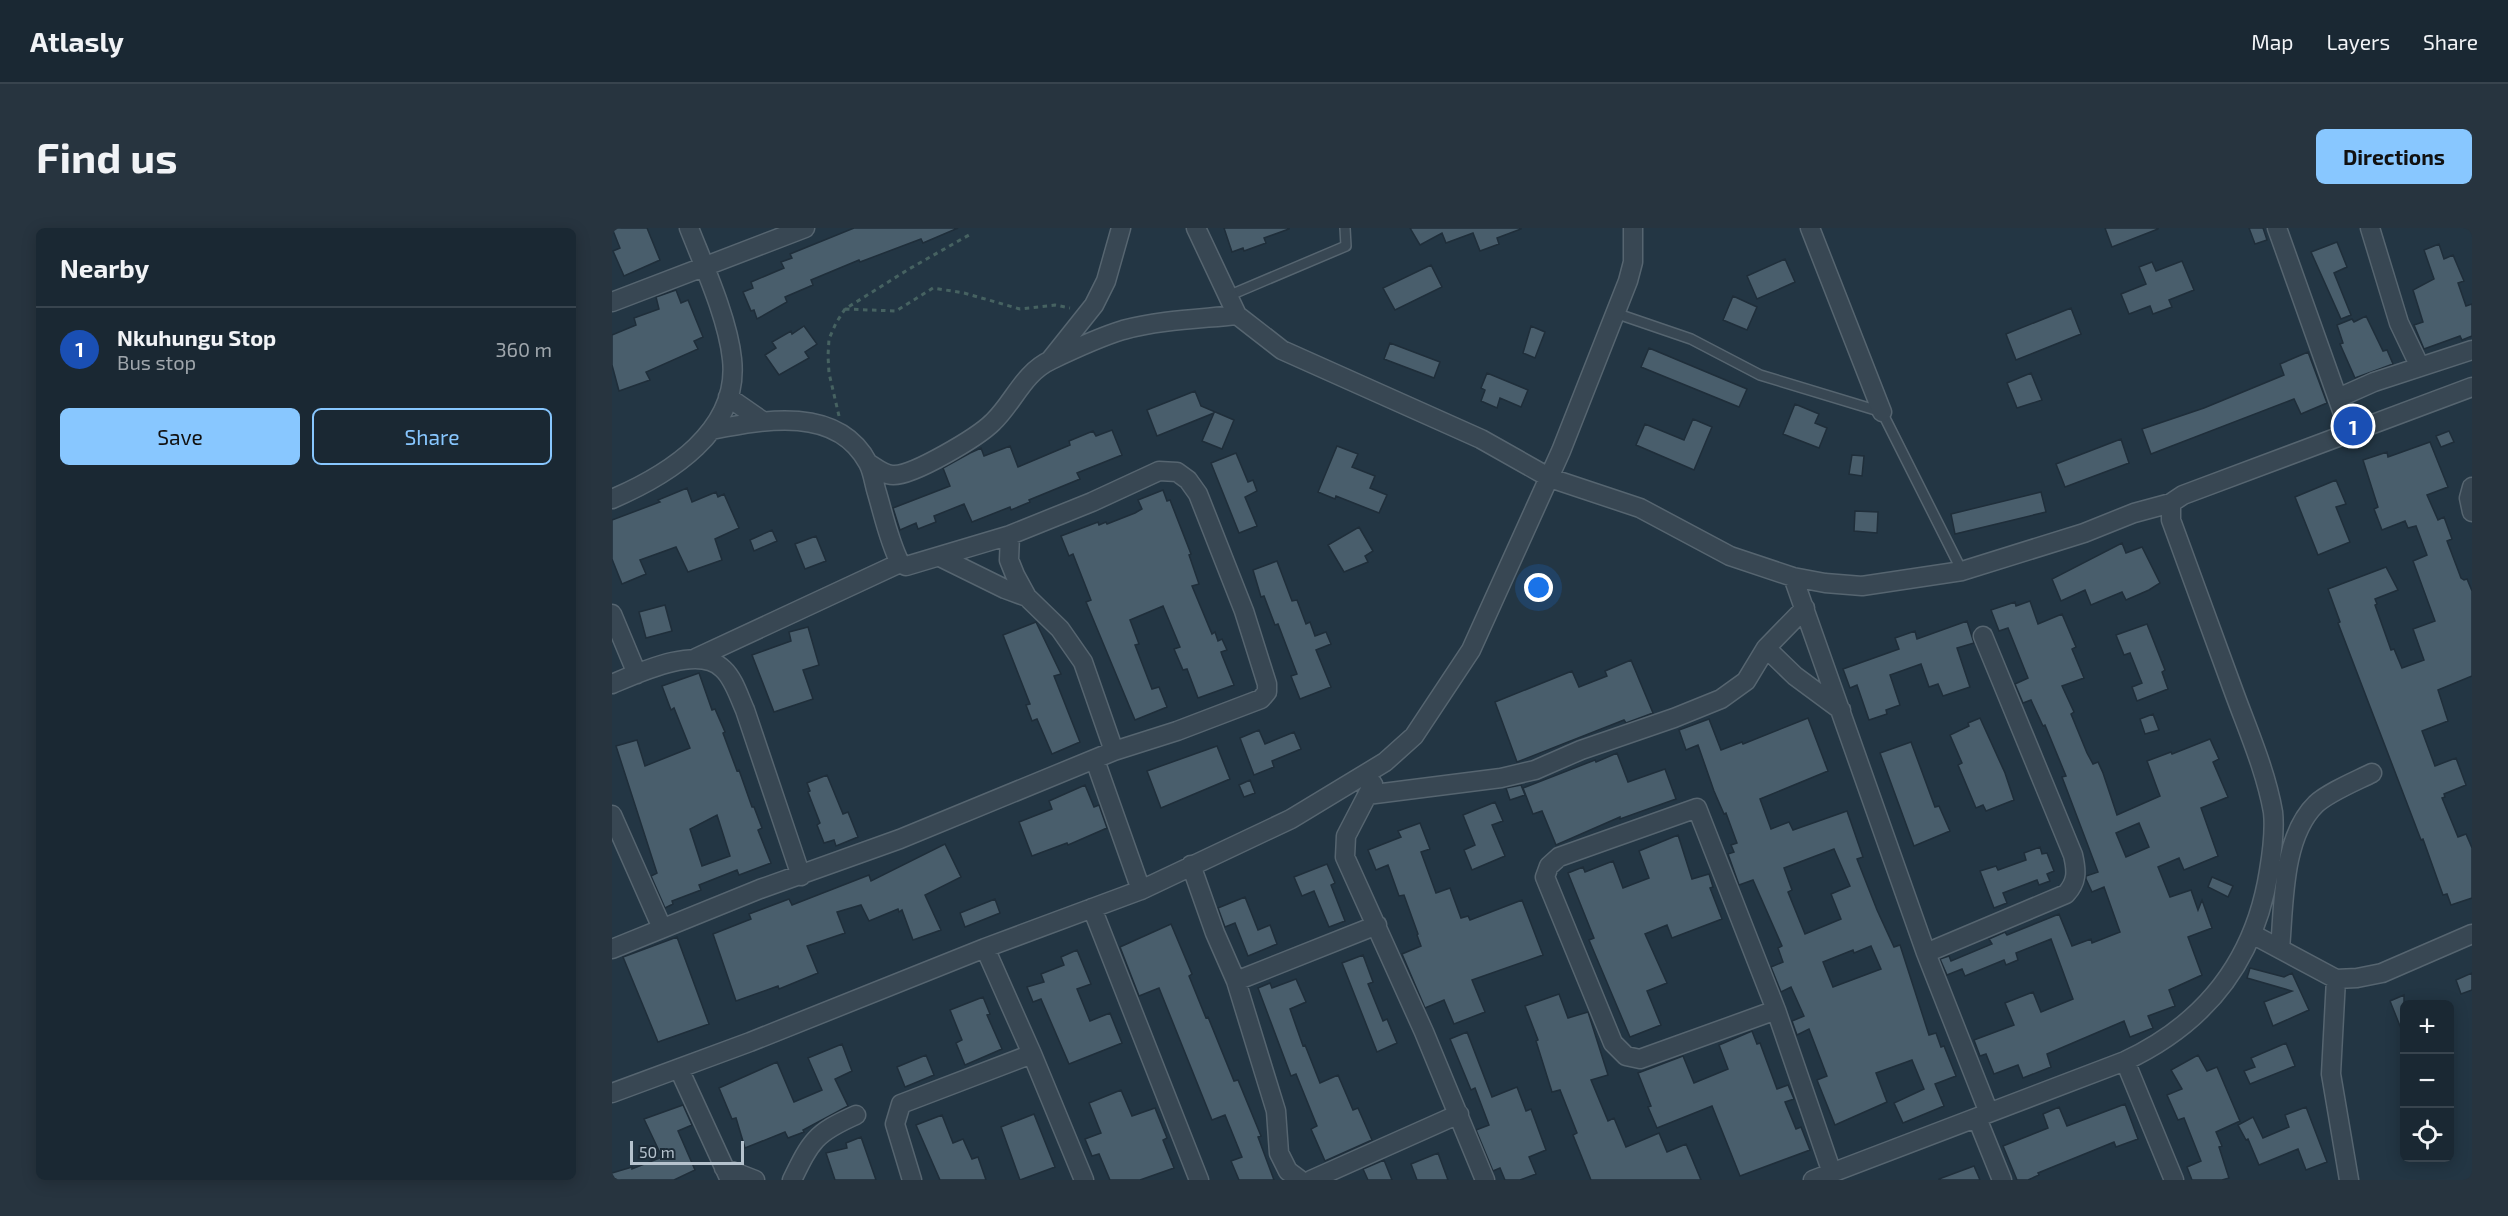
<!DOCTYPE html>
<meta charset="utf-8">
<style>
body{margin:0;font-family:"Exo 2",sans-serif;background:#27343f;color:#f1f3f6}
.controls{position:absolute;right:18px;bottom:18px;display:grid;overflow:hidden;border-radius:9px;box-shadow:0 3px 15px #0003}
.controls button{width:54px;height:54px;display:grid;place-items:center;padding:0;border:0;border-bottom:2px solid #38444e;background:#1a2833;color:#f1f3f6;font:30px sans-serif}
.scale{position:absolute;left:18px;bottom:15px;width:114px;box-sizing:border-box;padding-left:6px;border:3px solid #b5c2cd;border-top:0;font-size:16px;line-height:21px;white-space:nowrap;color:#b5c2cd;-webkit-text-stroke:4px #1d2c38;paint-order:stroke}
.you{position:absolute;left:927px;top:360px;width:21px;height:21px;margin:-15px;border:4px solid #fff;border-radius:50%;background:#1a73e8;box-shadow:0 0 0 9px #1a73e833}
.badge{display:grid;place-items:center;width:39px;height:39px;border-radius:50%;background:#88c7ff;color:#fff;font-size:20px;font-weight:700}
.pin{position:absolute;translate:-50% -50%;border:3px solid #fff;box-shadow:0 2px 6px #0006}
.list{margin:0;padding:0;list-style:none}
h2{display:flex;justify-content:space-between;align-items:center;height:78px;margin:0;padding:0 24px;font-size:26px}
h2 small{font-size:20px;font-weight:400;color:#9fa6ac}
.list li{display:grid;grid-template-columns:39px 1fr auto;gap:18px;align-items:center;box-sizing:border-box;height:84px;padding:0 24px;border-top:2px solid #38444e}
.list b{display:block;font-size:22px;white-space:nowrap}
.list p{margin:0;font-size:20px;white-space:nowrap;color:#9fa6ac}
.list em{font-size:20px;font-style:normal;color:#9fa6ac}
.actions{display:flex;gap:12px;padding:18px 24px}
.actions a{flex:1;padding:14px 0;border:2px solid #88c7ff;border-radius:9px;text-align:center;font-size:21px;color:#88c7ff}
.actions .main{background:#88c7ff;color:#111}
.icon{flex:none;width:33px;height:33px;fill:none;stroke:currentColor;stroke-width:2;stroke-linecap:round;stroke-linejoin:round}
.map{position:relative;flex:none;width:1860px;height:952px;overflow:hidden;border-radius:9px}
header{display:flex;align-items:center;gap:36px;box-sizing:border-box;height:84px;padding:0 30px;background:#1a2833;border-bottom:2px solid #38444e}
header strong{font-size:28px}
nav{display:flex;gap:33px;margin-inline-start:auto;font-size:21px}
.intro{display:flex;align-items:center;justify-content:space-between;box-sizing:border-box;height:144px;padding:0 36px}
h1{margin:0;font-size:42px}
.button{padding:15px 27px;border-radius:9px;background:#88c7ff;color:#111;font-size:21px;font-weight:700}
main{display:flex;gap:36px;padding:0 36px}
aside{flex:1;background:#1a2833;border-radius:9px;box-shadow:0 3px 15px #0003}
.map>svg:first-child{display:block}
.building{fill:#495e6c;stroke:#1f2e3a;stroke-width:1.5;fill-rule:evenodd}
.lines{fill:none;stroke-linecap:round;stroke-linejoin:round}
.service-casing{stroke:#566570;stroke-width:12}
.minor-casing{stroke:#566570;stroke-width:21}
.path{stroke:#466261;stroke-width:3;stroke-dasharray:4.5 4.5;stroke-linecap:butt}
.service{stroke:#384753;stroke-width:9}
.minor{stroke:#384753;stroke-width:18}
</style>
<header>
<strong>Atlasly</strong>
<nav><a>Map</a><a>Layers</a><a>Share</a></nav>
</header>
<div class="intro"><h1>Find us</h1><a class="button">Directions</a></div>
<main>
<aside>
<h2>Nearby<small></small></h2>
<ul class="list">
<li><span class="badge" style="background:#1a4fb4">1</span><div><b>Nkuhungu Stop</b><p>Bus stop</p></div><em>360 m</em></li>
</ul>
<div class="actions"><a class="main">Save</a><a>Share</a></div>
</aside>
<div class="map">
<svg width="1860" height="952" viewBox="0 0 1860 952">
<rect width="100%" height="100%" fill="#233644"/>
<!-- building -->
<path class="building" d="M0,0h35l13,32 -36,16 -11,-25 7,-3z
M242,0h104l-35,15 -2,-4 -61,23 -1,-2 -48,20 2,5 -28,12 2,5 -30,17 -3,-9 -3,1 -8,-19 10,-4 -2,-6 33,-14 -3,-6 11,-4 -2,-4z
M612,0h65v1l-25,9 2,5 -22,8 -1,-3 -11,4z
M798,0h111v1l-24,9 2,6 -19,7 -7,-18 -27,10 -4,-10 -22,12z
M1493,0h53v1l-46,18z
M1637,0h14l4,12 -12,4z
M1725,14l10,25 -13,6 17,42 -10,4 -30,-67z
M1827,16l5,15 9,-4 11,26 -6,2 8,23 6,-2v32l-10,4 -2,-4 -36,13 -10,-24 9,-3 -10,-32 21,-11 -10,-29z
M1173,31l10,23 -38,17 -10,-23z
M1570,33l12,29 -25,10 3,7 -19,7 -3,-8 -21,8 -8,-20 25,-10 -7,-17 13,-5 4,9z
M819,37l11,22 -47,23 -12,-22z
M64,62l5,13 7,-3 15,37 -9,4 4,8 -52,23 4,8 -31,11 -7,-26v-30l24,-10 -2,-7 25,-9 -3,-12z
M1121,68l24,11 -10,23 -24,-10z
M1459,80l10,26 -65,26 -10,-26z
M1754,88l17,35 4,-1 6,14 -38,14 -15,-34 3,-1 -6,-18 15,-6 2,3z
M192,98l13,18 -12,8 4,6 -30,17 -14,-20 11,-7 -4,-6 19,-11 1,3z
M919,98l14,6 -10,26 -12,-5z
M778,115l50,19 -6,16 -50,-19z
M1037,120l98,41 -8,18 -98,-40z
M1696,124l19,51 -26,11 -7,-15 -143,55 -9,-25 62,-21 80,-33 -4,-11z
M875,145l41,17 -7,17 -21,-9 -3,10 -16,-7 4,-11 -4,-2z
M1419,145l11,27 -25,8 -10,-25z
M583,163l6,15 33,14 -12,29 -20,-8 12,-28 -57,23 -10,-26z
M1183,176l24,10 -4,9 12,5 -8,20 -36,-14z
M1081,191l19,8 -18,43 -58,-25 9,-21 39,16z
M500,202l10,25 -45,18 3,6 -51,21 1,2 -19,8 -1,-3 -38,15 -8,-18 -30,12 2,6 -18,7 -2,-6 -16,7 -7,-22 57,-22 -7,-18 27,-15 11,-5 3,8 26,-10 8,21 52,-22 -1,-4 24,-10 3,5z
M1837,203l5,11 -13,5 -5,-11z
M1509,211l8,24 -64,24 -9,-23z
M1818,214l18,45 -21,8 11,25 6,-3 8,22 -5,2 14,37 3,2 3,-1 5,12v85l-34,14 10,31 -26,10 13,35 21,-8 10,27 -22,9 1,3 -3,1 16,39 8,-3 6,14v50l-21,7 -4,-11 -4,1 -20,-56 -2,1 -8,-21 -75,-196 2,-1 -12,-33 58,-22 12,23 -23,9 2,5 -2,1 16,45 3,-1 8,19 22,-8 -11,-31 22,-8 -22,-60 14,-6 -11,-29 -8,2 -3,-7 -23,9 -8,-21 4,-2 -15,-47 24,-8 1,5z
M725,218l21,8 -6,13 23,9 -5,12 17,7 -8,18 -43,-17 -1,3 -17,-7z
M624,225l12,29 5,-2 4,11 -12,6 12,29 -18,7 -28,-70z
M1240,227l12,1 -2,20 -13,-2z
M1724,252l10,24 -10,3 14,35 -32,13 -23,-58z
M75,260l5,14 24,-10 2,5 6,-3 15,34 -24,11 7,21 -34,12 -12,-25 -36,13 6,14 -24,10 -10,-25v-39l48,-18 -2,-2z
M551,262l4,11 3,-1 21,54 -2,1 10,29 -7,2 20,48 3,-2 3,9 4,-2 5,11 -6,2 1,3 12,30 -36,13 -11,-29 -4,1 -9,-21 6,-2 -17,-41 -33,14 9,24 -4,1 17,44 7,-2 8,20 -32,13 -49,-118 5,-2 -18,-46 -4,2 -8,-20 37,-14 1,3 7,-3 1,2 28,-11 7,-4 -4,-9z
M1429,264l5,20 -91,22 -4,-20z
M1243,283l23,1 -1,21 -23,-2z
M747,299l14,24 -8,5 3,6 -24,10 -16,-27z
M160,302l5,11 -23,10 -4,-11z
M204,308l10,25 -21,8 -10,-25z
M1510,315l4,10 16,-6 18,36 -11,7 -23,10 -4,-8 -31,13 -6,-15 -24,11 -9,-22z
M665,333l15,40 5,-1 9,24 4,-2 5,14 11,-4 5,12 -15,6 15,37 -31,12 -9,-23 6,-2 -19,-50 -3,1 -11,-29 -3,1 -8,-27z
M1418,373l8,23 24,-10 14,33 -4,2 12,29 -22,8 12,26 -3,2 16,39 6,11 5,-2 5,11 14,42 43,-19 -13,-35 24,-9 1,2 38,-15 9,20 -6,3 15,35 -27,11 17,48 -34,14 -5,-12 -21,9 12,30 21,-7 7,20 4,-10 10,28 -24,9 14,38 -33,15 6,16 -27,10 5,12 -23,9 -6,-16 -77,33 4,13 -28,11 -5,-13 -24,9 -8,-20 -6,2 -6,-16 40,-15 -9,-22 28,-11 8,20 32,-13 -22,-60 -35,14 2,7 -12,5 -2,-5 -39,16 -3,-7 -15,6 -7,-16 9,-3 2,5 41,-17 -3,-5 16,-7 2,3 52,-21 13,32 19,-7 1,4 28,-11 -16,-45 -12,5 -6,-13v-3l12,-4 -36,-95 4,-1 -21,-51 -2,1 -12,-26 -8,3 -8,-19 13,-6 -20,-50 -9,3 -8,-21 24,-8 1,4zM1527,595l10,24 -23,10 -10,-24z
M53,377l7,26 -26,7 -7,-26z
M1355,393l7,22 -17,5 13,39 -27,9 -5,-12 -9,3 -8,-23 -31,11 10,30 -14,5 1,4 -18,6 -12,-35 -7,3 -7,-19 56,-20 -4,-11 20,-7 2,8z
M424,394l25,52 -7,2 26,66 -28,12 -15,-35 -5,2 -6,-16 4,-1 -27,-69z
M1535,396l18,46 -3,2 6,17 -31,12 -5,-14 10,-4 -12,-30 -6,2 -8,-20z
M196,399l11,38 -16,5 10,29 -39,13 -22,-57 39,-14 -2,-9z
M1019,432l22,53 -27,10 -2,-3 -107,42 -22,-60 77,-31 7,16 28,-11 -2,-5z
M87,445l13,37 3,-1 10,23 -2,1 14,38 2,-1 13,37h2l8,21 -4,2 13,33 -32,12 -2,-5 -38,15 2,5 -29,11 1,3 -8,4 -14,-32 6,-3 -41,-127 21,-6 8,26 45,-18 -16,-40 -3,2 -9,-24zM105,587l13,41 -28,10 -12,-37z
M1541,486l6,16 -14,4 -5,-15z
M1196,490l20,53 -68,28 11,30 18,-7 4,8 54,-19 16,46 -6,2 20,51 17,37 6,-2 29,90 7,-2 5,14 3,-1 12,30 -21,8 9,22 -41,17 -9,-20 30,-14 -12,-29 -36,13 11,29 -52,23 -18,-45 10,-4 -18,-47 -12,6 -5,-14 12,-5 -13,-29 -10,5 -10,-25 12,-5 -5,-14 4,-2 -29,-66 -14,5 -11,-31 6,-2 -3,-7 6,-2 -11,-30 -2,1 -10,-23 -16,-46 -12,5 -7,-20 30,-11 12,31 21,-8 1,2zM1222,621l16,37 -19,8 10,25 -36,15 -17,-42 4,-2 -8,-22zM1259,718l10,23 -48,18 -10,-25 30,-12 1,3z
M1368,490l25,55 9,27 -28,11 -3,-6 -7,3 -18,-43 4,-2 -12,-28 19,-9 -1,-3z
M647,502l6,14 29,-12 7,17 -29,12 2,6 -20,8 -14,-37z
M1299,514l24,65 4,-1 11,25 -36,15 -34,-93z
M605,518l13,33 -69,29 -14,-37z
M1005,525l11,29 37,-13 11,30 -56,20v-2l-64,28 -14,-34 -9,3 -10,-26 72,-28 1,2z
M215,547l16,39 5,-2 10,25 -22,9 -2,-6 -10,3 -7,-18 3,-2 -12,-31 2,-1 -3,-8z
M638,552l5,13 -11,4 -5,-12z
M473,557l9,22 5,-2 8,23 -39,17 -1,-2 -35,13 -13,-34 33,-13 -3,-8z
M909,557l4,10 -15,5 -4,-12z
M883,574l8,19 -11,4 13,31 -33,14 -8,-20 11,-5 -12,-30z
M808,595l10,26 -9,3 15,41 14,-5 11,30 7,-2 2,4 52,-20 21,55 -71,25 13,32 -31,12 -10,-24 -19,8 -23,-54 19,-8 -4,-11 1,-1 -14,-39 -5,1 -11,-31 -12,5 -8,-20 33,-13 -3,-6z
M1066,607l14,44 17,-5 4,13 -3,1 12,31 -50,19 -5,-13 -22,9 22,49 -20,8 14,34 -31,12 -41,-97 5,-2 -26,-65 15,-6 2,5 28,-11 10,27 26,-10 -10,-27z
M333,616l16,33 -36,18 16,35 -28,10 -11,-30 -3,2 -1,-3 -29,12 -8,-16 -24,7 8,21 -38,13 11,27 -39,16 -1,-3 -42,15 -23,-67 38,-15 -2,-5 40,-15 3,6 77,-30 2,6z
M1428,619l2,7 5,-1 7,18 -7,3 3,7 -11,4 -2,-5 -34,13 4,10 -13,5 -14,-37 16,-5 2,4 28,-10 -2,-7z
M715,636l8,19 -4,2 14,36 -16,6 -15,-36 -12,5 -8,-19z
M1600,649l21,9 -5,11 -20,-10z
M633,669l13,33 12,-5 7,19 -29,12 -13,-33 -10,4 -7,-19z
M383,671l5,14 -35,14 -5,-14z
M559,696l21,50 -3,2 17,42 2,-1 26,64 4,-1 23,56 -3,1 16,43h-35l-8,-19 11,-4 -17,-42 -13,5 -53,-132 -20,8 -19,-49z
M65,709l32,87 -51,18 -35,-85z
M465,722l14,34 -14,5 13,32 20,-8 12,30 -53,21 -28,-65 -8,3 -6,-15 17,-5 -3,-8 23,-9 -3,-8z
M751,727l10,27 -5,2 15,37 4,-2 10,24 -20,9 -35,-89z
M1638,740l34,9 8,-4 17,37 -36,16 -9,-24 28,-11 -45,-13z
M1860,745v17l-11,4 -5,-14z
M684,751l10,23 -16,7 13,37 2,-1 15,38 18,-8 15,35 5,-2 14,32 -47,21 -14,-32 6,-3 -21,-52 -5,2 -33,-88 12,-5 2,5z
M947,766l9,24 20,-6 20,63 -17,5 17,41 6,-3 12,29 33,-14 8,19 19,-8 15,36h-110l-18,-45 4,-2 -17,-43 -8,2 -16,-51 2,-1 -13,-34z
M1792,767v41l-14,-35z
M371,769l7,17 -3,1 15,34 -37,16 -9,-22 6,-3 -12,-30z
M1140,803l5,13 3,-1 17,46 11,-4 6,14 -9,3 11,27 5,-2 9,23 -70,26 -28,-70 -55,22 -9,-21 3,-1 -13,-33 45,-17 11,27 34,-14 -9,-24z
M855,804l25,65 25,-10 9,24 5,-2 15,41 -17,7 7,17 -16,6h-15l-5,-12 -7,3 -17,-41 13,-5 -14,-37 -4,2 -21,-51z
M1674,815l9,23 -45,18 -6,-13 11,-4 -4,-9z
M230,816l10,27 -17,8 13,27 -45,24 1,2 -16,6 -3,-6 -40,16 -9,-30 -4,1 -13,-31 58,-26 17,40 28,-12 -14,-32z
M314,827l8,20 -29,12 -8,-20z
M1586,827l9,16 10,-4 23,54 -24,11 6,14 -3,1 10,31 -7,2h-30l-5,-13 14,-6 -17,-43 -6,2 -11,-25 15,-6 -11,-19z
M509,862l11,26 23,-8 12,30 -4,2 11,28 -34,12h-30l-11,-26 -7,2 -7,-17 16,-6 -12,-30z
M1513,876l13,35 -22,8 -2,-5 -76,31 1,2 -11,5h-11l-14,-34 45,-18 -5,-14 16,-7 8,19z
M71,877l9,20 -14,6 17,39 -21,10h-62v-7l20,-6v2l30,-12 -18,-38z
M1694,879l21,55 -21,8 -8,-21 -39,16 -11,-26 -2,1 -8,-15 15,-8 10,21 26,-11 -4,-12z
M422,886l21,53 -35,13 -19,-53z
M330,887l11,28 10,-4 9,20 6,-2 8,23h-46l-24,-55z
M249,909l15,43h-41l-9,-27 21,-5 -1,-5z
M826,925l10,27h-31l-6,-16z
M772,932l8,20h-24l-5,-11z
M1362,938l6,14h-41v-1z"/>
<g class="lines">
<defs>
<path id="service" d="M616,68l118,-50 -1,-18
M1003,85l76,26 69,36 122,37 80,159"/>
<path id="minor" d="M584,0l41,87 45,35 199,89 69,39 90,30 90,48 63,21 32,6 37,3 100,-15 122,-38 50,-20 37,-10
M1198,0l72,184
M1665,0l73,205
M1758,0l29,95 21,44
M0,74l193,-74
M439,131l43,-54 12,-24 15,-53
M116,169l33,23
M1726,170l36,-16 98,-32
M256,235c8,5 16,12 25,12 20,1 85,-38 100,-53 21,-20 30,-49 58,-62 23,-11 49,-23 72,-30 37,-10 76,-11 114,-15
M1860,259l-3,11 3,14
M0,271c56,-24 128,-68 120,-140 -4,-40 -28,-93 -43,-131
M398,307l-1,25 6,15 12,22 33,32 23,33 31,89
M328,329l65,32 22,8
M1181,349l133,376 63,160
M0,386l25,60
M1154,420l29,28 46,34
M84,430l204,-95
M0,456c26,-11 87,-40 111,-15 11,10 16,28 22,41l56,166
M483,532l46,130
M761,556l-27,52 -1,21 79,175 61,148
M755,567l134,-17 34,-8 46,-20 93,-32 47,-19 25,-18 20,-33 39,-40
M0,587l50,113
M579,637l24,68 21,48 40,130 3,42 9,18 12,9
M480,680l107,272
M1640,706l84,45 21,-1 25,-5 90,-39
M373,720l47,106 52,126
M0,721l148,-60 140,-50 214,-88 63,-20 84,-32 6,-7v-8l-23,-73 -46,-117 -10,-14 -11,-8 -18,-1 -67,31 -82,33 -104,31 -6,-3c-11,-22 -16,-46 -23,-70 -3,-9 -4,-21 -9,-30 -31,-58 -105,-43 -157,-33
M1668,721c4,-45 2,-112 36,-145 13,-12 40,-23 56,-31
M1314,725l140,-59c11,-12 11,-22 7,-39l-90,-219
M1724,751l-5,95 18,106
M624,753l141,-56
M1164,782l-136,49 -14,-3 -13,-13 -68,-166 4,-11 10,-9 138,-49 79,202 56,163
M1513,833l49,119
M67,841l51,111
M0,865l138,-51 235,-94 156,-58 150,-71 94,-57 29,-26 57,-86 90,-199 67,-170 5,-19v-34
M1365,890l25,62
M112,940l31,12
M180,952c19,-39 23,-47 64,-65
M300,952l-17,-56 6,-20 131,-50
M699,952l148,-66
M1201,952l312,-119c81,-38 130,-101 144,-190 3,-18 6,-41 4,-59 -7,-40 -24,-79 -38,-117 -21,-58 -43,-117 -64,-175v-17l12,-8 289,-108"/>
</defs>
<!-- service casing -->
<use href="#service" class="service-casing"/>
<!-- minor casing -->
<use href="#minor" class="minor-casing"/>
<!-- path -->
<path class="path" d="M233,81l51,2 37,-23 31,5 56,16 35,-4 15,3
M227,188l-10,-43 -1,-17 1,-17 7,-16 9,-14 64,-40 60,-34"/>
<!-- service -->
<use href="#service" class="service"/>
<!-- minor -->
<use href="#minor" class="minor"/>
</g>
</svg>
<div class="controls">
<button>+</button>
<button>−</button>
<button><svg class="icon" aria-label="locate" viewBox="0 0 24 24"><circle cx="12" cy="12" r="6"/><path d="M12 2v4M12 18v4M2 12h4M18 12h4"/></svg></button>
</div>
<div class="scale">50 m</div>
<div class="you"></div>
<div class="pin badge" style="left:1741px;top:198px;background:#1a4fb4">1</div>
</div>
</main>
